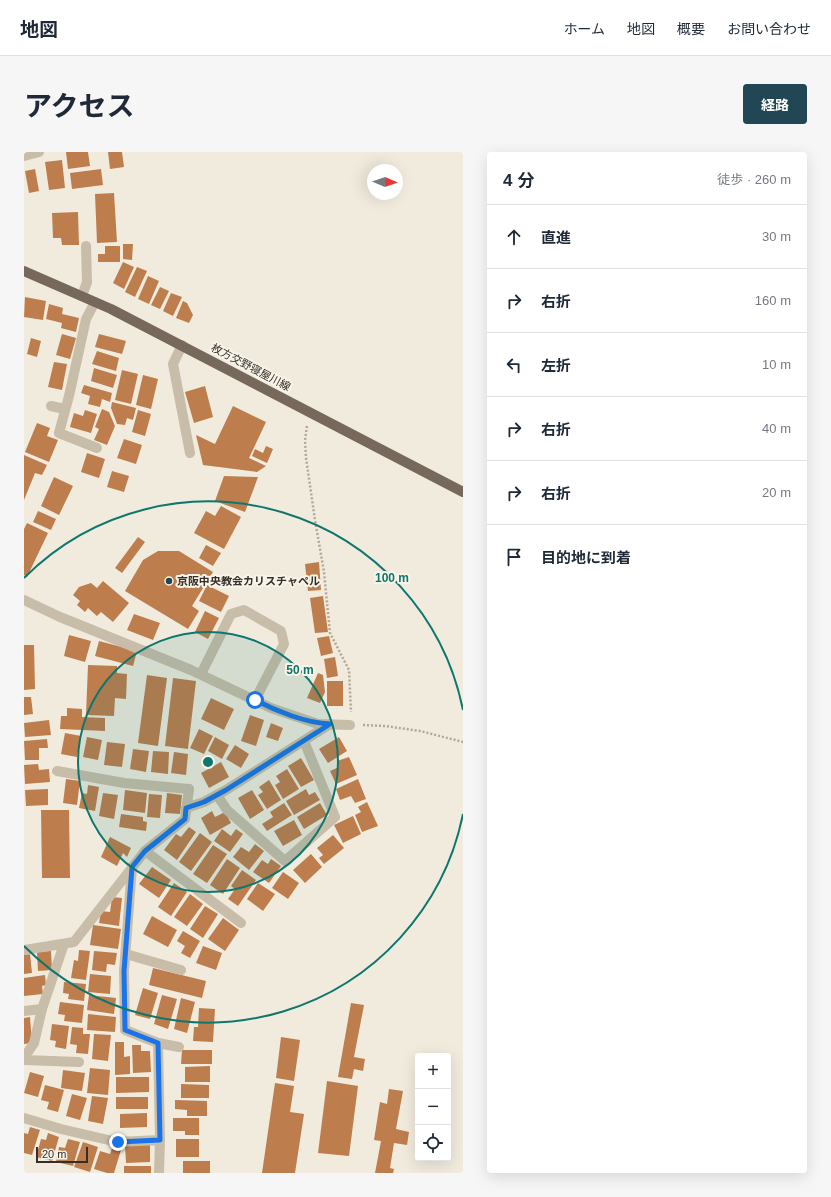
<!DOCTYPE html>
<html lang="ja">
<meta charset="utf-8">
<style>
body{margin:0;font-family:Arial,"Noto Sans JP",sans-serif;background:#f6f6f7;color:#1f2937}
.controls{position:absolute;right:12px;bottom:12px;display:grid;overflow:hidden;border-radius:4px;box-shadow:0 4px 16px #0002}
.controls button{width:36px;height:36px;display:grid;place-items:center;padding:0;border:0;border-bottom:1px solid #e0e1e3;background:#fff;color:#1f2937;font:20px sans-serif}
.compass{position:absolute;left:343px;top:12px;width:36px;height:36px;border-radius:50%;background:#fff;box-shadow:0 4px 16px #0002;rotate:92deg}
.scale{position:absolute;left:12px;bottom:10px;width:52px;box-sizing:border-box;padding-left:4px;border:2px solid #352f29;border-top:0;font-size:11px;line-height:14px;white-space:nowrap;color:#352f29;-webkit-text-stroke:3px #f8f4e9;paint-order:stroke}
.stop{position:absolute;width:12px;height:12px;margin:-9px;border:3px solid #1a73e8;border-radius:50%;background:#fff}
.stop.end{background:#1a73e8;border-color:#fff;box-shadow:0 1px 4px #0008}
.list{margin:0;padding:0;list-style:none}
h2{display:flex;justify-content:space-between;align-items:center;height:52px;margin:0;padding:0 16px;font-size:17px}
h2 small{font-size:13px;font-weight:400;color:#747a83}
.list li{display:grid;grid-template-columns:26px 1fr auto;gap:12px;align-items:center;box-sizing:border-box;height:64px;padding:0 16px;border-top:1px solid #e0e1e3}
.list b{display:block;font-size:15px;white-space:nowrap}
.list em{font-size:13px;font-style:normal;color:#747a83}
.icon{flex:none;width:22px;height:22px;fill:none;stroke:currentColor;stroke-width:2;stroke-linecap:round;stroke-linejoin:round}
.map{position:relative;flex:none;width:439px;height:1021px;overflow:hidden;border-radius:4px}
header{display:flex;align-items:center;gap:24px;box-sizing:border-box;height:56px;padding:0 20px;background:#fff;border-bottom:1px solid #e0e1e3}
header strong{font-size:19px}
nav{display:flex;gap:22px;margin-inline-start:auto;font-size:14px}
.intro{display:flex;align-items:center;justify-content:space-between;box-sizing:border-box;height:96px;padding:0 24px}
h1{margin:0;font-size:28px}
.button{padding:10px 18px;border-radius:4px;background:#214754;color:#fff;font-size:14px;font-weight:700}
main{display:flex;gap:24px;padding:0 24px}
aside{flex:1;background:#fff;border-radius:4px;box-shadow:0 4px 16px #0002}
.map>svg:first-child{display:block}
.building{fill:#be7d4d}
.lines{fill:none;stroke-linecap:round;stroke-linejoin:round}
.path{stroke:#b4a793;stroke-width:2.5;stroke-dasharray:2 2;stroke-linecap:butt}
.lane{stroke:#c8bda9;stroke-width:10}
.street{stroke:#c8bda9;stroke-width:10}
.primary{stroke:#76695b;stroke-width:10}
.route{stroke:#1a73e8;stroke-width:5}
.ring{fill:none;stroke:#0f766e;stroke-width:2}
.poi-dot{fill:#214754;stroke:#f8f4e9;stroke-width:1.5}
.labels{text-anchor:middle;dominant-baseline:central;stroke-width:4;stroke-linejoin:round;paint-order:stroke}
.street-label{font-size:11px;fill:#352f29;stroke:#f8f4e9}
.poi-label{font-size:11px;font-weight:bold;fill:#352f29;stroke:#f8f4e9;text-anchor:start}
.centre{fill:#0f766e;stroke:#f8f4e9;stroke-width:2}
.ring-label{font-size:12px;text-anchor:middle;font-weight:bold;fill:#0f766e;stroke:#f8f4e9;stroke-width:4;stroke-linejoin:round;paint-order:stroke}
</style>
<header>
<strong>地図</strong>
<nav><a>ホーム</a><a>地図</a><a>概要</a><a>お問い合わせ</a></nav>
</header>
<div class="intro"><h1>アクセス</h1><a class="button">経路</a></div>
<main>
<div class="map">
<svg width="439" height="1021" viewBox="0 0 439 1021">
<rect width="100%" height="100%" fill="#f0ebdd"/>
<!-- building -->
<path class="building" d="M42,0h22l2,14 -22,3z
M84,0h14l2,15 -14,2z
M38,8l3,28 -16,2 -4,-28z
M11,17l4,22 -10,2 -4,-22z
M77,17l2,16 -31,4 -2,-16z
M90,41l3,49 -20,1 -2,-49z
M54,60l1,33h-17l-1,-7h-8l-1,-25z
M99,92h10l-1,16 -9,-1z
M81,94h15v16h-22v-8h7z
M99,110l11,5 -10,22 -11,-6z
M113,115l10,4 -12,26 -10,-5z
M124,124l11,5 -10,23 -11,-5z
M136,135l9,4 -9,18 -9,-4z
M147,141l11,4 -9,19 -10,-5z
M1,145l21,4 -3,19 -19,-3z
M159,149l4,2 6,12 -4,8 -13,-5z
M25,152l14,4 -1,6 17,4 -3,14 -15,-4 1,-5 -16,-4z
M38,182l14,4 -6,21 -14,-4z
M75,182l27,7 -4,13 -27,-7z
M7,186l10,3 -4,16 -10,-3z
M73,199l22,7 -3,13 -24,-7z
M30,210l13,2 -5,26 -14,-3z
M70,216l23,7 -4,13 -22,-7z
M98,218l16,4 -7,30 -16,-4z
M119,223l15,4 -7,30 -15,-4z
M60,233l28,8 -2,9 -8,-3 -2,8 -12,-3 2,-8 -9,-3z
M181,234l8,31 -19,6 -9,-31z
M88,250l24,6 -3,12 -6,-2 -2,7 -8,-1 -6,-16z
M209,254l33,16 -17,36 17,8 -9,6 -54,-7 -7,-30 19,9z
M78,257l7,3 6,14 -8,19 -13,-5 5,-11 -4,-2z
M61,258l12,4 -6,19 -21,-6 4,-14 9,3z
M114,258l13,4 -6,22 -13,-4z
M13,271l13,5 -3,8 11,4 -9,22 -24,-10z
M100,287l18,6 -6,19 -19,-6z
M242,294l7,3 -6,14 -15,-7 3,-7 8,4z
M63,301l18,6 -6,19 -18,-6z
M0,303l23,10 -5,10 -7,-2 -11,27z
M88,319l17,5 -5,16 -17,-5z
M200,324l34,1 -13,35 -30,-11z
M30,325l19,9 -14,29 -18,-9z
M197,354l20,11 -17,32 -30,-16 12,-22 9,5z
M14,359l18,8 -5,11 -18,-8z
M3,371l21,10 -21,44 -3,-2v-46z
M114,385l7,5 -23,31 -7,-5z
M182,393l15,8 -8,13 -14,-8z
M134,399h21l34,21 -21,34 7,5 -11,18 -63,-38 18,-31z
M295,410l2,28 -13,1 -3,-27z
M79,429l26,22 -16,19 -12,-10 -4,4 -9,-8 -3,4 -8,-7 3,-4 -7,-6 6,-8 12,-4 6,5z
M183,433l22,11 -8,16 -22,-11z
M299,444l5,36 -13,1 -5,-35z
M181,459l14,7 -11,21 -13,-7z
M110,462l26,9 -7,17 -26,-10z
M45,483l22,6 -6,21 -21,-6z
M305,484l4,17 -12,3 -4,-18z
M75,489l38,10 -4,15 -38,-10z
M0,493h10l1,44 -11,1z
M311,505l3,19 -11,2 -3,-19z
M64,513l29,1v7l10,1 -1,25 -11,-1 -1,18 -28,-1z
M294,521l5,2 2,17 -5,11 -13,-5z
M123,523l20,3 -9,68 -20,-3z
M149,526l23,3 -8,68 -23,-3z
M303,529h16v25h-16z
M0,545h7l2,17 -9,1z
M187,546l23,11 -10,21 -23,-11z
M43,556l15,1v8l23,1v13l-45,-2 1,-13h6z
M226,563l14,5 -8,26 -15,-5z
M25,568l2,15 -26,2 -1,-14z
M247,571l12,5 -5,13 -12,-4z
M175,577l14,7 -9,18 -14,-6z
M41,581l16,3 -4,21 -16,-3z
M63,585l15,3 -4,20 -15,-3z
M191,585l14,8 -7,14 -14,-8z
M315,585l8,14 -19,12 -9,-14z
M23,587l1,9h-9v12h-14l-1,-19z
M83,590l18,2 -3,23 -18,-2z
M211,593l14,9 -8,14 -15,-9z
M109,597l16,2 -3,21 -16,-3z
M129,599l16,1 -1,22 -17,-2z
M150,600l14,2 -2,21 -15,-2z
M325,605l8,18 -21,9 -6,-13 9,-4 -2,-6z
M277,606l13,22 -13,7 -13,-21z
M197,610l8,15 -20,11 -8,-15z
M14,612l1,6 10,-1 1,13 -25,2 -1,-19z
M263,617l12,20 -16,10 -8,-14 5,-3 -4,-6z
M42,627l14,2 -3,24 -14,-2z
M334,627l8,20 -11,4 -4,-7 -11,4 -4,-11z
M245,628l12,20 -14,9 -9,-14 5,-3 -4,-5z
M64,633l11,2 -4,24 -16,-3 3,-15 5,1z
M24,637v16l-22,1 -1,-16z
M282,637l3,6 6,-3 5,8 -26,15 -8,-14z
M101,638l22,3 -2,20 -22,-3z
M228,638l12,20 -14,9 -12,-21z
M79,641l15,2 -4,24 -15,-3z
M143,641l15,2 -2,19 -15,-1z
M125,642l13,1 -2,23 -13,-1z
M343,650l11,24 -16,6 -7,-17 6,-3 -3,-5z
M260,651l8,12 -25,16 -5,-7 11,-7 -3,-5z
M296,651l7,12 -23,14 -7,-12z
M17,658h28l1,68h-28z
M188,659l3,6 10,-5 6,11 -21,12 -9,-17z
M97,662l22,3v4l4,1 -1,9 -27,-4z
M329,664l8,18 -18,9 -9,-18z
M270,668l8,15 -19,11 -9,-15z
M165,675l7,5 -19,28 -13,-10 12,-16 5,3z
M198,677l9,7 5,-7 7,5 -13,18 -16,-11z
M176,681l12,9 -21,29 -12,-9z
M309,683l11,13 -20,16 -5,-6 4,-3 -6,-7z
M86,685l21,11 -4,9 -4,-4 -6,13 -16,-9z
M231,692l9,7 -15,19 -16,-13 8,-10 8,5z
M189,693l14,9 -20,29 -14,-9z
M287,702l11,13 -17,16 -12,-13z
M203,707l13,9 -17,26 -13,-9z
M247,707l10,7 -12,17 -16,-11 9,-12 6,4z
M128,715l19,13 -12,18 -20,-14z
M218,718l14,10 -18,26 -10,-7 7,-10 -4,-3z
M259,720l16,11 -11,16 -16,-11z
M150,731l13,9 -16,24 -13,-9z
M234,731l17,11 -12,17 -16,-12z
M166,742l13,10 -16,22 -13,-9z
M88,745l10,1 -3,28 -20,-3 2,-12 9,1z
M181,754l13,8 -15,24 -13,-9z
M128,764l25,14 -9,17 -25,-13z
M199,766l16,12 -14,21 -17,-12z
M69,773l28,4 -3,20 -28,-4z
M159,779l17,10 -10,17 -9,-5 4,-7 -8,-5z
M179,794l19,7 -6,17 -20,-7z
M55,798l11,1 -4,29 -15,-2 3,-18 4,1z
M27,799l1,19 -14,1 -1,-19z
M70,799l23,2 -2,12 -8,-1 -1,8 -14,-2z
M6,802l2,19 -8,1v-19z
M129,816l53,13 -4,17 -53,-13z
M66,822l21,2 -1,18 -22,-2z
M21,823l1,10 -4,1 1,8 -19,2v-18z
M40,830l22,2 -2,17 -16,-2 1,-5 -6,-1z
M119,836l15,5 -8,26 -15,-4z
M65,843l27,3 -2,16 -27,-4z
M138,843l15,4 -9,30 -14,-5z
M157,846l14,4 -8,31 -13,-4z
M36,850l24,3 -2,18 -18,-2 1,-6 -7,-1z
M327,851l13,2 -10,52 11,2 -2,12 -9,-2 -2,10 -14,-2z
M175,856l16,1 -2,33 -20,-1 1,-14h4z
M64,862l28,3 -1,15 -28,-2z
M6,865l2,26 -8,1v-26z
M28,872l17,2 -3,23 -11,-2 1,-6 -6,-1z
M48,875l11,1v6h7l-2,20 -12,-1 1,-8 -7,-1z
M70,882l17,1 -3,26 -16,-2z
M257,885l19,3 -6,41 -18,-3z
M91,890h9v15l6,-1v18l-15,1z
M108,893h9v6h9l1,21 -18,1z
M158,898h30v14h-31z
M186,914v16h-25v-15z
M66,916l20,2 -2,25 -21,-2z
M39,918l22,3 -3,18 -21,-3z
M6,920l14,4 -6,21 -14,-4z
M92,925h33v15l-33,1z
M303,929l31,5 -9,70 -31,-3z
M251,931l19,3 -4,26 14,2 -9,59h-33z
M157,932l28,1v13h-28z
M21,933l19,5 -6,22 -11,-3 2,-7 -8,-2z
M365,937l14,2 -7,38 13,3 -2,13 -13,-2 -4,25 4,1 -1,4h-18l6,-32 -7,-1 6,-38 7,2z
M48,942l15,4 -7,22 -14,-4z
M68,944l16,2 -5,26 -15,-3z
M92,945h32v12h-32z
M151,948l32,1v15h-20v-6l-12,-1z
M123,961v14l-27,1v-14z
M149,966h26v17h-14v-4h-12z
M6,975l10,3 -8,25 -8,-2v-20l4,1z
M24,981l11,4 -7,24 -16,-4 5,-18 5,1z
M44,987l12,3 -7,24 -17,-4 3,-15 6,1z
M152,987h23v18h-23z
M59,990l15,5 -8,25 -16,-5z
M101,993h25v17l-24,1z
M88,996l9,2 -7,23h-7l-13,-4 6,-18 10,3z
M159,1009h27v12h-27z
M100,1014h27v7h-27z"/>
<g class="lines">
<!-- path -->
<path class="path" d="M283,274l-2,14 1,18 9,62 9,52 6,61 19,37 2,42
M339,573l22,1 35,5 43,11"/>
<!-- lane -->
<path class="lane" d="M58,144l5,-14 -1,-36
M71,150l-9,17 -17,77 -10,37 38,15
M158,193l-9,19 17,89
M27,254l14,3
M177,522l30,-60 13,-4 37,21 3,13 -29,56
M33,619l67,12 65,6
M193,643l10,15 58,51 50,-44 -31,-76
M121,699l96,72
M102,802l55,16
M0,859l18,-2
M134,891l21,4
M0,908l55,2"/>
<!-- street -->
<path class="street" d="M0,4l15,-4
M0,448l36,17 131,53 80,38 47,16 32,1
M162,656l18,-6 22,-12 104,-66
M108,715l-8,104 1,59 33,13 2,97 -1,33
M0,798l50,-8 71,-91 40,-32 4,-30
M0,906l10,-15 8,-34 22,-65
M0,966l37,11 56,13 43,-2"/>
<!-- primary -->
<path class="primary" d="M0,119l87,38 352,183"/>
</g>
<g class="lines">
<!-- route -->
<path class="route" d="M94,990l42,-2 -2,-97 -33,-13 -1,-59 8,-104 13,-16 40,-32 1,-11 18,-6 22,-12 104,-66c-24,-1 -54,-13 -75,-24"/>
</g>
<!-- distance rings -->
<circle cx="184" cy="610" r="130" fill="#0f766e" fill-opacity=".12"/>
<g class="ring">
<circle cx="184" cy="610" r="130"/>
<path d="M439 662A260 260 0 0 1 0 794M0 426A260 260 0 0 1 439 558"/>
</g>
<!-- markers -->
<circle class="poi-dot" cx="145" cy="429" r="4"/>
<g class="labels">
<!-- street labels -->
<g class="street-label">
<text transform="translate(227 215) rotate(28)">枚方交野寝屋川線</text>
</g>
<!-- poi labels -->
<g class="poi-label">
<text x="153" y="429">京阪中央教会カリスチャペル</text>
</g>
</g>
<circle cx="184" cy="610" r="6" class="centre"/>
<g class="ring-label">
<text x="368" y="430">100 m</text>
<text x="276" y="522">50 m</text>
</g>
</svg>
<div class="controls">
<button>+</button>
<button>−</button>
<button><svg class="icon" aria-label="locate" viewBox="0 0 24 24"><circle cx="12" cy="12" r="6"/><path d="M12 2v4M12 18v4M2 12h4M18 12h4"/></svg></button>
</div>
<svg class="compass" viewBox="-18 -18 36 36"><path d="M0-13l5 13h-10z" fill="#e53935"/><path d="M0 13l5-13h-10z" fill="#747a83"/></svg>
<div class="scale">20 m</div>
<div class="stop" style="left:231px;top:548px"></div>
<div class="stop end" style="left:94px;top:990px"></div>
</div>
<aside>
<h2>4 分<small>徒歩 · 260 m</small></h2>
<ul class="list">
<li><svg class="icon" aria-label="ahead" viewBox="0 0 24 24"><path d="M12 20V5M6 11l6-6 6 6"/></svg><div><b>直進</b></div><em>30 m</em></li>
<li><svg class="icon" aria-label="right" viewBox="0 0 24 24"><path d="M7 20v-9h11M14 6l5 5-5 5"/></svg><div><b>右折</b></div><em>160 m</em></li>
<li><svg class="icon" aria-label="left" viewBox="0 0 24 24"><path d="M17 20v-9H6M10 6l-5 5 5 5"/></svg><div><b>左折</b></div><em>10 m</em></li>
<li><svg class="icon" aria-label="right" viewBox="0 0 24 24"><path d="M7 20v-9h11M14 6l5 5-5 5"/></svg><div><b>右折</b></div><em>40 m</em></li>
<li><svg class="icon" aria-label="right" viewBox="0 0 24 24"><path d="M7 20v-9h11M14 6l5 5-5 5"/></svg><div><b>右折</b></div><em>20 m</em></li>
<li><svg class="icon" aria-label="arrive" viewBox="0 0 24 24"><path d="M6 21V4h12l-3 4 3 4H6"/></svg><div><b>目的地に到着</b></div></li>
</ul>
</aside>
</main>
